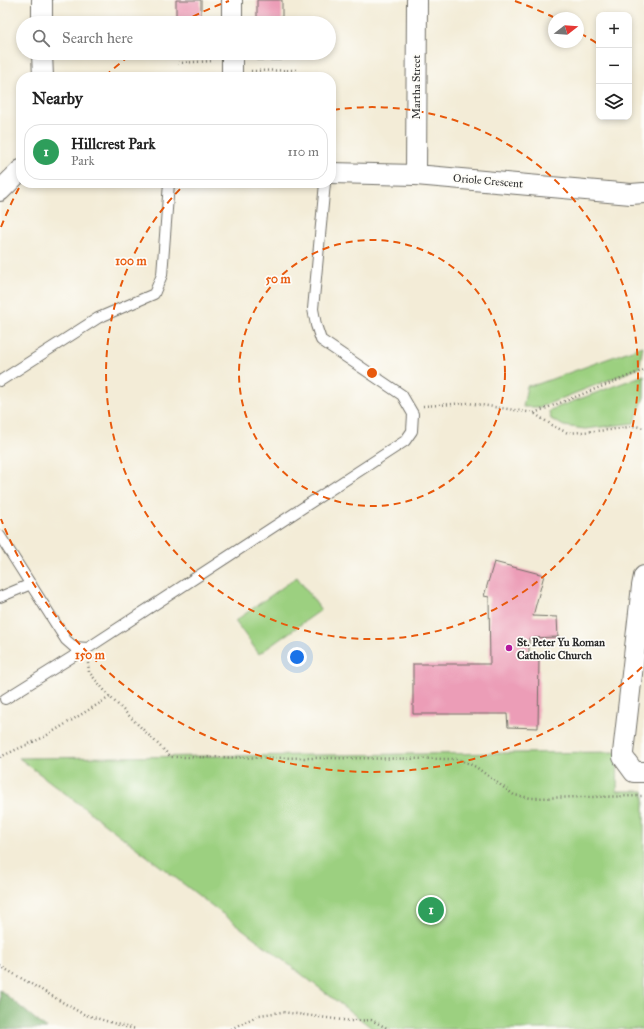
<!DOCTYPE html>
<meta charset="utf-8">
<style>
body{margin:0;font-family:"IM FELL Great Primer",serif;background:#f2f2f2;color:#222}
.controls{position:absolute;right:12px;top:12px;display:grid;overflow:hidden;border-radius:8px;box-shadow:0 2px 6px #0003}
.controls button{width:36px;height:36px;display:grid;place-items:center;padding:0;border:0;border-bottom:1px solid #e0e0e0;background:#fff;color:#222;font:20px sans-serif}
.compass{position:absolute;left:548px;top:12px;width:36px;height:36px;border-radius:50%;background:#fff;box-shadow:0 2px 6px #0003;rotate:73deg}
.you{position:absolute;left:297px;top:657px;width:14px;height:14px;margin:-10px;border:3px solid #fff;border-radius:50%;background:#1a73e8;box-shadow:0 0 0 6px #1a73e833}
.badge{display:grid;place-items:center;width:26px;height:26px;border-radius:50%;background:#b5179e;color:#fff;font-size:13px;font-weight:700}
.pin{position:absolute;translate:-50% -50%;border:2px solid #fff;box-shadow:0 1px 4px #0006}
.list{margin:0;padding:0;list-style:none}
h2{display:flex;justify-content:space-between;align-items:center;height:52px;margin:0;padding:0 16px;font-size:17px}
h2 small{font-size:13px;font-weight:400;color:#767676}
.list li{display:grid;grid-template-columns:26px 1fr auto;gap:12px;align-items:center;box-sizing:border-box;height:56px;margin:0 8px 8px;padding:0 8px;border:1px solid #e0e0e0;border-radius:16px}
.list b{display:block;font-size:15px;white-space:nowrap}
.list p{margin:0;font-size:13px;white-space:nowrap;color:#767676}
.list em{font-size:13px;font-style:normal;color:#767676}
.icon{flex:none;width:22px;height:22px;fill:none;stroke:currentColor;stroke-width:2;stroke-linecap:round;stroke-linejoin:round}
.map{position:relative;flex:none;width:644px;height:1029px;overflow:hidden}
.search{position:absolute;background:#fff;box-shadow:0 2px 6px #0003;left:16px;top:16px;width:320px;height:44px;display:flex;align-items:center;gap:10px;box-sizing:border-box;padding:0 14px;border-radius:22px;color:#767676;font-size:15px}
.panel{position:absolute;background:#fff;box-shadow:0 2px 6px #0003;left:16px;top:72px;width:320px;height:116px;border-radius:16px}
.map>svg:first-child{display:block}
.green{fill:#9cd080;stroke:#647e56}
.forest{fill:#7db26e;stroke:#546e4c}
.building{fill:#ec9db7}
.lines{fill:none;stroke-linecap:round;stroke-linejoin:round}
.lane-casing{stroke:#716f67;stroke-width:12}
.street-casing{stroke:#716f67;stroke-width:22}
.path{stroke:#716f67;stroke-width:2.5;stroke-dasharray:1 3;stroke-linecap:butt}
.lane{stroke:#fff;stroke-width:10}
.street{stroke:#fff;stroke-width:20}
.ring{fill:none;stroke:#e8590c;stroke-width:2;stroke-dasharray:7 5}
.poi-dot{fill:#b5179e;stroke:#fdfcf7;stroke-width:1.5}
.labels{text-anchor:middle;dominant-baseline:central;stroke-width:3.5;stroke-linejoin:round;paint-order:stroke}
.street-label{font-size:11px;fill:#2b2b2b;stroke:#fdfcf7}
.poi-label{font-size:11px;font-weight:bold;fill:#2b2b2b;stroke:#fdfcf7;text-anchor:start}
.centre{fill:#e8590c;stroke:#fdfcf7;stroke-width:2}
.ring-label{font-size:12px;text-anchor:middle;font-weight:bold;fill:#e8590c;stroke:#fdfcf7;stroke-width:3.5;stroke-linejoin:round;paint-order:stroke}
</style>
<div class="map">
<svg width="644" height="1029" viewBox="0 0 644 1029">
<rect width="100%" height="100%" fill="#fdfcf7"/>
<filter id="ink" filterUnits="userSpaceOnUse"><feTurbulence type="fractalNoise" baseFrequency=".025" numOctaves="2"/><feDisplacementMap in="SourceGraphic" scale="8" xChannelSelector="R" yChannelSelector="G"/><feConvolveMatrix kernelMatrix="1 2 1 2 8 2 1 2 1" color-interpolation-filters="sRGB"/></filter>
<filter id="wash" filterUnits="userSpaceOnUse"><feTurbulence type="fractalNoise" baseFrequency=".012" numOctaves="4" result="noise"/><feDisplacementMap in="SourceGraphic" scale="16" xChannelSelector="R" yChannelSelector="G"/><feGaussianBlur stdDeviation="0.9" result="paint"/><feColorMatrix in="noise" values="0 0 0 0 0 0 0 0 0 0 0 0 0 0 0 0 0 1.4 0 .05"/><feComposite in="paint" operator="in"/></filter>
<g filter="url(#wash)">
<rect width="100%" height="100%" fill="#f3ecd7"/>
<!-- green -->
<path class="green" d="M643,346l-4,22 -99,39h-17l4,-21 11,-2z
M644,375v22l-10,26 -49,6 -21,-3 -13,-7 -2,-7 1,-2z
M297,577l24,33 -62,44 -24,-33z
M618,752l-1,39h27v238h-271l-354,-271z"/>
<!-- forest -->
<path class="forest" d="M0,990l5,4 42,35h-47z"/>
<g id="blocks">
<!-- building -->
<path class="building" d="M176,0h25v23h-25z
M257,0h25v23h-25z
M257,53h25v7h-25z
M494,562l50,13 -11,41 24,1 1,20 -29,1v20h10l-1,70 -30,-1 -1,-13h-94v-50h77l-1,-67 -5,-1z"/>
</g>
</g>
<g filter="url(#ink)">
<use href="#blocks" fill-opacity="0" stroke="#716f67" stroke-width="1"/>
<g class="lines">
<defs>
<path id="lane" d="M0,381l98,-63 56,-24 8,-19 7,-92
M0,536l66,104 8,7 14,1 317,-207 7,-10 1,-17 -11,-19 -81,-55 -5,-15 -3,-16 12,-126
M0,597l31,-13
M5,699l80,-50"/>
<path id="street" d="M42,0v23
M232,0v23
M42,53l1,24
M232,53v24
M331,173l85,2 215,19 13,-1
M416,175l1,-175
M0,191l21,-21
M644,576l-2,10 -19,167v4l11,15h10"/>
</defs>
<!-- lane casing -->
<use href="#lane" class="lane-casing"/>
<!-- street casing -->
<use href="#street" class="street-casing"/>
<!-- path -->
<path class="path" d="M178,63l35,-2
M251,71l45,-1
M423,406l45,-3 66,10 110,-43
M535,414l20,13 13,6 41,-3 26,-4 9,2
M88,663l1,9 21,25 61,60 288,2 17,8 38,28 17,3 113,-2
M0,757l44,-20 66,-40
M0,966l83,48 43,13 11,2
M231,1029l28,-14 23,-3 68,9 21,-1 18,9"/>
<!-- lane -->
<use href="#lane" class="lane"/>
<!-- street -->
<use href="#street" class="street"/>
</g>
</g>
<!-- distance rings -->
<g class="ring">
<circle cx="372" cy="373" r="133"/>
<path d="M333 110A266 266 0 1 1 186 183"/>
<path d="M642 667A399 399 0 0 1 1 519M1 227A399 399 0 0 1 20 186M105 76A399 399 0 0 1 132 54M182 22A399 399 0 0 1 229 1M515 1A399 399 0 0 1 553 17M580 33A399 399 0 0 1 598 44"/>
</g>
<!-- markers -->
<circle class="poi-dot" cx="509" cy="648" r="4"/>
<g class="labels">
<!-- street labels -->
<g class="street-label">
<text transform="translate(416 87) rotate(-90)">Martha Street</text>
<text transform="translate(488 181) rotate(5)">Oriole Crescent</text>
</g>
<!-- poi labels -->
<g class="poi-label">
<text x="517" y="642">St. Peter Yu Roman<tspan x="517" dy="13">Catholic Church</tspan></text>
</g>
</g>
<circle cx="372" cy="373" r="6" class="centre"/>
<g class="ring-label">
<text x="131" y="265">100 m</text>
<text x="278" y="283">50 m</text>
<text x="90" y="659">150 m</text>
</g>
</svg>
<div class="controls">
<button>+</button>
<button>−</button>
<button><svg class="icon" aria-label="layers" viewBox="0 0 24 24"><path d="M12 4l9 5-9 5-9-5zM3 14l9 5 9-5"/></svg></button>
</div>
<svg class="compass" viewBox="-18 -18 36 36"><path d="M0-13l5 13h-10z" fill="#e53935"/><path d="M0 13l5-13h-10z" fill="#767676"/></svg>
<div class="you"></div>
<div class="pin badge" style="left:431px;top:910px;background:#2e9e5b">1</div>
<div class="search"><svg class="icon" aria-label="search" viewBox="0 0 24 24"><circle cx="10" cy="10" r="6"/><path d="M15 15l6 6"/></svg>Search here</div>
<section class="panel">
<h2>Nearby<small></small></h2>
<ul class="list">
<li><span class="badge" style="background:#2e9e5b">1</span><div><b>Hillcrest Park</b><p>Park</p></div><em>110 m</em></li>
</ul>
</section>
</div>
